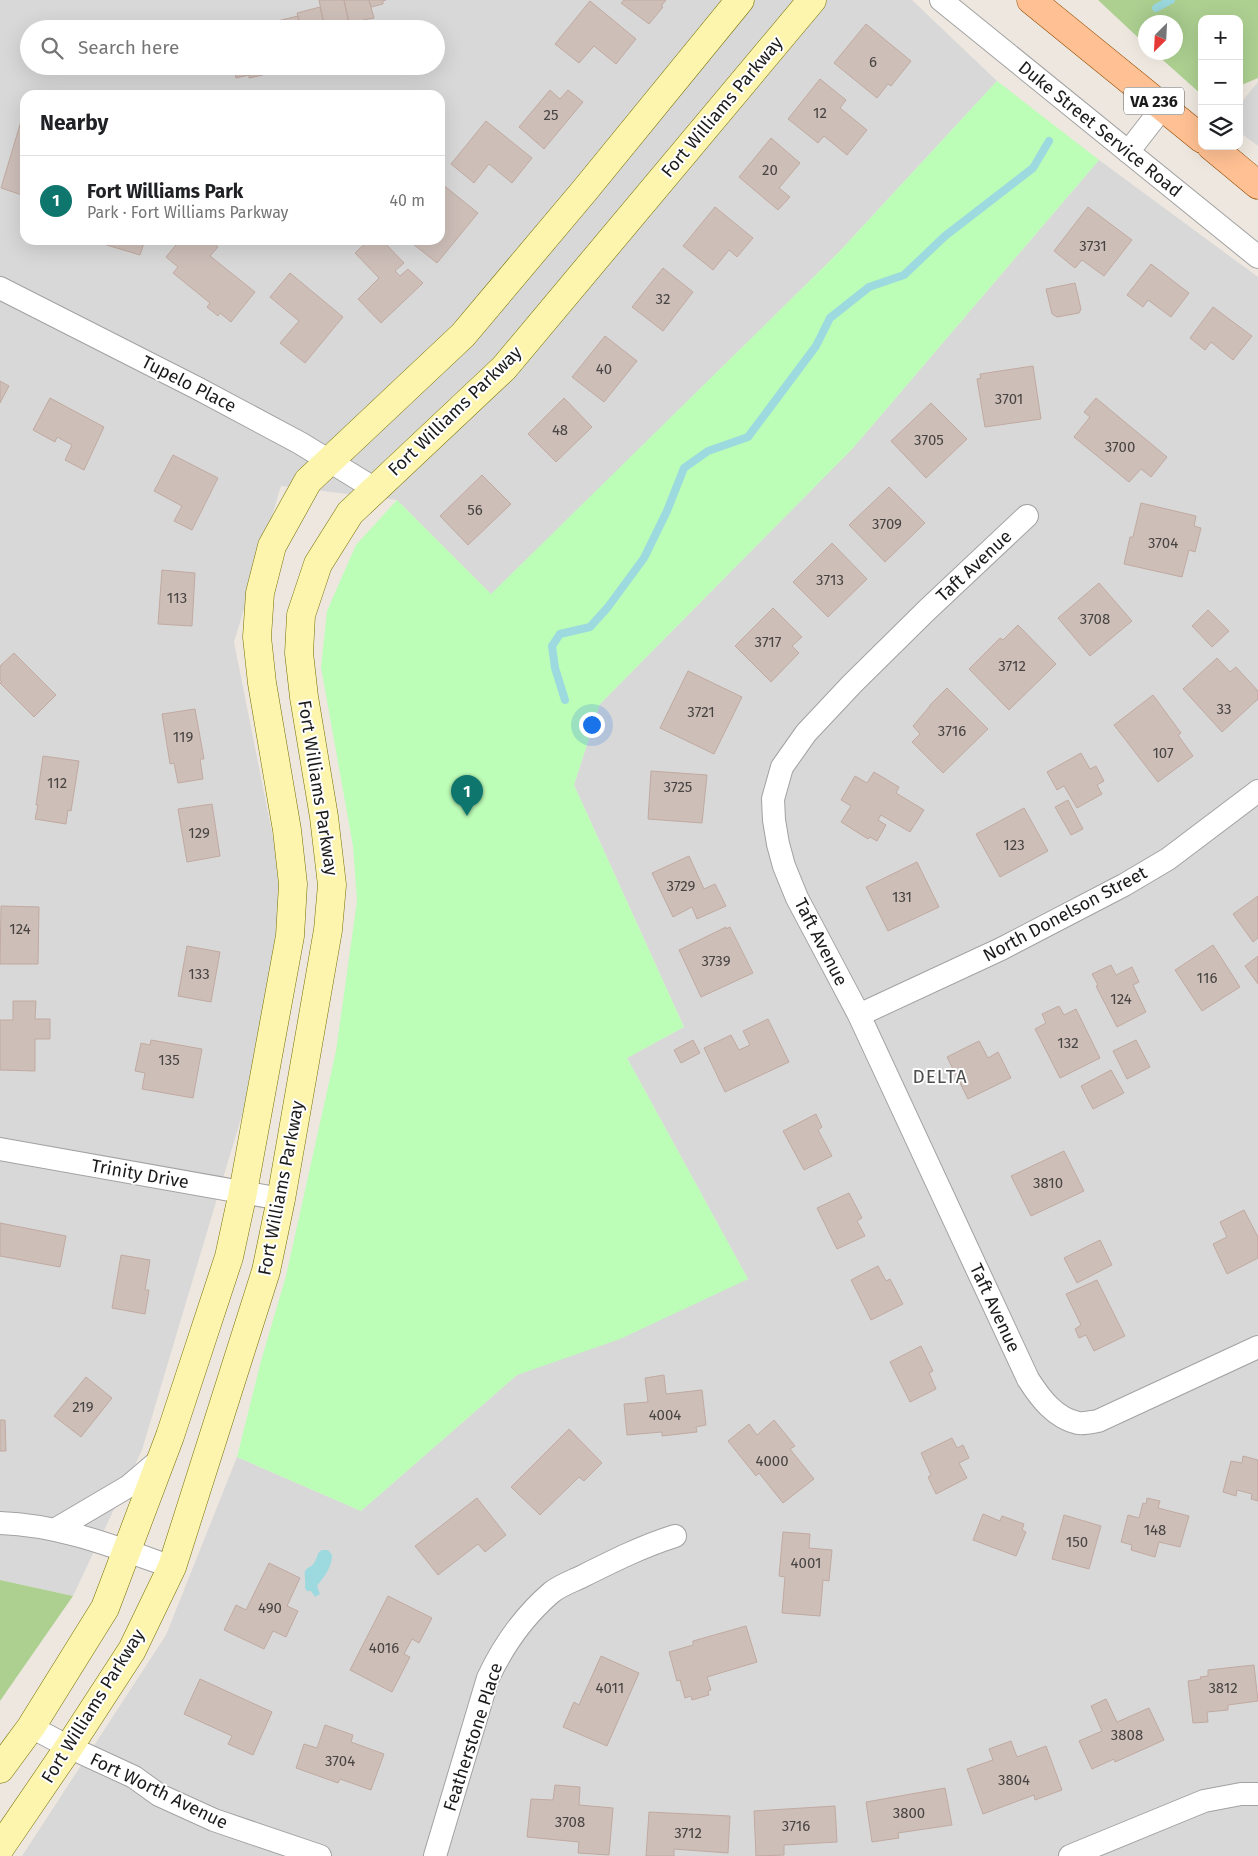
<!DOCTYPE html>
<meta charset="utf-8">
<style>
body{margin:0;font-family:"Fira Sans",sans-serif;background:#f6f6f6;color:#202124}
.controls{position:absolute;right:15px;top:15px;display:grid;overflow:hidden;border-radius:10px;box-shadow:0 5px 20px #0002}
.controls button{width:45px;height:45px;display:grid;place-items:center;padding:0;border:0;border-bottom:1px solid #e0e0e0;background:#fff;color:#202124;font:25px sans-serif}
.compass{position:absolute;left:1138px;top:15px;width:45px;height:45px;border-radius:50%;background:#fff;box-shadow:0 5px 20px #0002;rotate:204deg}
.you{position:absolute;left:591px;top:724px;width:18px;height:18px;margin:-12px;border:4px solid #fff;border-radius:50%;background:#1a73e8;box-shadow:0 0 0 8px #1a73e833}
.badge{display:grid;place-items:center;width:32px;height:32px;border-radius:50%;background:#0f766e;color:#fff;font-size:16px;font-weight:700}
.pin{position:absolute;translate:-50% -41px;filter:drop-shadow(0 1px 2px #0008)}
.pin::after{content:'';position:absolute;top:26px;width:18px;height:15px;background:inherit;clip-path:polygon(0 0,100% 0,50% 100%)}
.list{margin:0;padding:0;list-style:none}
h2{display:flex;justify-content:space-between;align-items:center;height:65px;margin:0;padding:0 20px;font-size:21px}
h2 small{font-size:16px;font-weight:400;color:#757577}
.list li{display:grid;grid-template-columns:32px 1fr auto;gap:15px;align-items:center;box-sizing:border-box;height:90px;padding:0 20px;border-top:1px solid #e0e0e0}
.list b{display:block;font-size:19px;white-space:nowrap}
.list p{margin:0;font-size:16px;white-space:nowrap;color:#757577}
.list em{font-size:16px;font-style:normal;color:#757577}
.icon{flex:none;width:28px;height:28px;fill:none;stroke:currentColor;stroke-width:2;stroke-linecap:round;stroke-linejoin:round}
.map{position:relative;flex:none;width:1258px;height:1856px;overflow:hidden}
.search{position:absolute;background:#fff;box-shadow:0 5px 20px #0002;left:20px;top:20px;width:425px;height:55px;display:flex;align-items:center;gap:12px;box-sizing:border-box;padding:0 18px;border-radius:28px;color:#757577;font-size:19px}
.panel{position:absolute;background:#fff;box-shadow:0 5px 20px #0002;left:20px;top:90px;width:425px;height:155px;border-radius:15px}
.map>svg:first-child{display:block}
.residential{fill:#d9d8d8;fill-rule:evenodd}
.forest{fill:#add091}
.park{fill:#bcfdb7}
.water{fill:#9cdadf}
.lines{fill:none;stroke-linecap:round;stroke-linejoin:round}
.stream{stroke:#9cdadf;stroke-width:8}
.building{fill:#cdbeb8;stroke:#c0aaa1}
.street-casing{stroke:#a2a2a2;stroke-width:24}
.secondary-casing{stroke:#746f00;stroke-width:29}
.primary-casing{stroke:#924c00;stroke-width:29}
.street{stroke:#fff;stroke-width:22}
.secondary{stroke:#fdf5ad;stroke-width:28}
.primary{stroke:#ffc093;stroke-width:28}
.labels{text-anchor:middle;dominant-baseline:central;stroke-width:4;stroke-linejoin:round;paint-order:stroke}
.number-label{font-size:15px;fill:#484442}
.shield{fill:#fff;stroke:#5f5f5f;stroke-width:1}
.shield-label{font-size:16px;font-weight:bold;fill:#1b1b1b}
.street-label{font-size:18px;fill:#1b1b1b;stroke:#fff}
.neighbourhood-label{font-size:19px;letter-spacing:1px;fill:#4e4e4e;stroke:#fff}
</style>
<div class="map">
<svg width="1258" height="1856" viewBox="0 0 1258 1856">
<rect width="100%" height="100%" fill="#ede7df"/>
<!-- residential -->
<path class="residential" d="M0,0h912l85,81 -158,171 -348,343 -94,-95 -116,-14 -47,156 55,276 -31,143 -116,389 -69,146 -73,-16zM29,29h407v37h-407zM25,95h415v145h-415z
M1258,82v64l-19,-14v-27z
M1099,160l159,117v1579h-1236l144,-221 71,-178 124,54 156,-136 231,-96 -121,-221 57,-31 -110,-242 26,-81 253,-256z"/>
<!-- forest -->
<path class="forest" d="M1098,0h160v78l-19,8v-67h-37v76l-47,-42 21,-1v-30h-30l-1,22z
M0,1580l73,16 -73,105z"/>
<!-- park -->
<path class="park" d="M997,81l102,79 -246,288 -253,256 -26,81 110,242 -57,31 121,221 -128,60 -103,36 -156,136 -124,-54 24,-96 25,-85 50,-225 21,-150 -4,-55 -32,-179 6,-56 29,-66 41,-45 94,94 348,-342z"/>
<!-- water -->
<path class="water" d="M322,1550h6l4,5c0,12 -8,22 -15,31l3,8 -5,3 -4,-6h-4l-2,-3c1,-5 -1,-13 0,-17 2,-4 7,-4 9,-8 4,-5 2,-10 8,-13z"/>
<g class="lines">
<!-- stream -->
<path class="stream" d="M1156,8l15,-8
M565,700l-10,-32 -3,-22 8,-12 30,-7 18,-20 36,-49 23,-47 17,-43 24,-17 40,-14 68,-91 14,-28 39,-31 35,-12 41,-39 88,-68 16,-27"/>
</g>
<!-- building -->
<path class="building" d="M319,0h25l6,29h-25z
M344,0h25l5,18 -11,2 1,4 -14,3z
M369,0h17l-3,1v3l-12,3z
M624,0h42l-5,6 2,1 -14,17 -28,-21z
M590,1l46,38 -20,25 -22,-18 -15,17 -24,-19z
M320,7l5,22h-24l-4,-16z
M298,16l3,13h-26l-2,-7z
M866,24l45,37 -20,25 -3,-2 -11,14 -43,-35z
M234,66h27l2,9 -14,3v-3l-13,3z
M820,79l26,21 -6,8 27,22 -20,25 -23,-19 -6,7 -30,-24z
M550,90l10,9 8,-9 15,12 -39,47 -25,-22z
M22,118l3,1v77l-24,-8z
M486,121l46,37 -20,25 -23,-19 -15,19 -23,-19z
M771,138l29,25 -21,25 11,9 -12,13 -39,-33z
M442,184l36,29 -41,50 -29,-23h32v-54z
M715,207l38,31 -16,19 -8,-7 -16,20 -30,-24z
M1088,207l44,33 -28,36 -22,-16 -7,8 -21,-17z
M76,240h69l-5,15 -50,-15 -2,3z
M180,240h30l8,7 -8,9 45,36 -24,30 -11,-9 -2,3 -11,-9 3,-4 -37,-30 5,-6 -12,-10z
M369,240h13l22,23 -9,8 5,5 8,-7 15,14 -42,40 -23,-24 21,-21 -24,-25z
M1151,264l38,29 -18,24 -23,-17 -5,7 -16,-12z
M663,268l30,24 -30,39 -31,-24z
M290,273l53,44 -38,46 -25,-20 19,-22 -29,-24z
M1075,283l6,26 -2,4 -22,4 -5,-3 -6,-25z
M1213,307l39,29 -19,24 -22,-18 -6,8 -15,-12z
M605,336l32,25 -33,41 -32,-25z
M1033,366l8,53 -56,8 -8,-48 4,-1 -1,-4z
M0,381l9,5 -9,17z
M50,398l54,29 -20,43 -19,-10 7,-15 -15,-8 -2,5 -22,-12z
M564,398l28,29 -36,35 -28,-28z
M1096,398l71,59 -16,20 -10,-8 -12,13 -55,-45 16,-20 -6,-5z
M931,403l36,36 -41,39 -35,-37z
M173,455l45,23 -26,52 -18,-9 8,-15 -28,-15z
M482,475l29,29 -43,41 -28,-29z
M889,487l36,36 -40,39 -36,-37z
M1141,503l55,13 -2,10 7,2 -6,24 -6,-2 -7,27 -58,-13 6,-27h3z
M832,543l35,36 -39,38 -35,-35z
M162,570l33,3 -3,53 -34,-2z
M1099,583l33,38 -42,35 -32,-38z
M773,608l29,29 -10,9 7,7 -28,29 -36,-36z
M1208,610l21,21 -17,16 -20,-21z
M1018,625l38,39 -47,46 -40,-41 31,-31 3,2z
M14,653l42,42 -22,22 -34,-34 2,-1 -2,-2v-14z
M1217,658l13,14 6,-5 22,24v8l-36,33 -39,-43z
M688,671l54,26 -28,57 -54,-26z
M947,688l41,41 -45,44 -31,-31 8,-8 -7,-8 17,-20h-1z
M1153,695l28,38 -3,2 15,21 -35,26 -44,-57z
M195,709l9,50h-4l3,20 -25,4 -4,-20 -4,1 -8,-50z
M1081,753l9,16 6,-3 8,15 -7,4 5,9 -25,14 -13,-22 -7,4 -10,-18z
M43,756l36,5 -8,50 -3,-1 -2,14 -31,-5 3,-14h-2z
M651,771l56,4 -5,48 -54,-4z
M874,772l25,15 -3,6 28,17 -14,22 -29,-17 -3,5 8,5 -9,16 -7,-4 -2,2 -27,-17 10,-16 -10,-6 14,-24 12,7z
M1068,800l15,29 -12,6 -16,-28z
M212,804l8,52 -33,6 -9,-53z
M1024,808l24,43 -48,26 -24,-43z
M689,856l15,33 11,-5 11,22 -29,13 -5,-12 -19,10 -21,-44z
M917,862l22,45 -51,24 -22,-44z
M1258,896v42l-5,4 -20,-28z
M1,906l38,1 -1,57h-38z
M726,927v2l4,-2 23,46 -52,24 -22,-47z
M1213,945l27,42 -38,24 -27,-41z
M187,946l33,6 -9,50 -33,-6z
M1258,956v28l-13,-18z
M1111,965l5,10 16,-8 7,15 -6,3 13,27 -29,15 -21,-41 2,-1 -6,-11z
M13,1001h23l-1,18h15v20h-15v32l-35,-1v-50h13z
M1059,1006l5,9 12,-6 24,49 -40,20 -25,-49 11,-6 -4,-9z
M768,1019l21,43 -64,30 -21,-44 27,-13 8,15 11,-5 -7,-14z
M151,1040l51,9 -9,49 -51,-9 3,-16 -10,-2 6,-28 9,2z
M693,1040l7,13 -19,10 -7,-13z
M1136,1040l14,27 -23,12 -14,-28z
M979,1041l9,17 10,-6 13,26 -43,21 -21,-42z
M1111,1070l13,23 -31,16 -12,-23z
M816,1114l6,13 -4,3 14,26 -28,14 -21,-39z
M1064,1151l20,40 -53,25 -20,-40z
M849,1193l13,25 -5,3 8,15 -28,13 -20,-41z
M1244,1210l14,27v21l-31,16 -14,-30 14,-7 -7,-15z
M0,1223l66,13 -6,31 -60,-11z
M1100,1240l12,25 -35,18 -13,-25z
M121,1255l29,5 -5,30h4l-4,24 -33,-6z
M878,1266l8,15 4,-2 13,25 -32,16 -20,-40z
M1097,1280l28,56 -31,15 -8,-16 -7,3 -4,-9 6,-4 -15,-31z
M921,1346l12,25 -4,2 7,16 -26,13 -20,-40z
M664,1375l2,19 36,-4 4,35 -10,2 1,5 -35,4v-4l-35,3 -3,-31 24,-2 -3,-24z
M86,1377l26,21 -31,39 -27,-21z
M0,1420h5l1,31h-6z
M774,1420l21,26 -5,3 24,30 -31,24 -24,-30 -3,3 -28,-35 21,-17 8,11z
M569,1429l33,34 -18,18 -5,-4 -39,38 -29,-28z
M952,1438l5,10 6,-3 6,13 -10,5 8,15 -31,16 -8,-17 3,-2 -10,-22z
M1243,1456l15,4v41l-7,-2 1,-5 -15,-4 -1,6 -13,-4 8,-31 11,2z
M477,1498l29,37 -21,17 -7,-8 -40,31 -23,-29z
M1147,1498l13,3 -2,7 31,8 -9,31 -21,-5 -4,15 -24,-7 1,-5 -11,-3 7,-27 11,3 4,-15 3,1z
M983,1514l17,7 2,-5 22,8 -2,6 4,2 -10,24 -43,-16z
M1064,1515l37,11 -12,43 -37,-10z
M783,1532l27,2 -1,14 23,2 -3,31 -6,-1 -3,36 -38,-3 3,-36 -6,-1z
M269,1563l31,15 -13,28 11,5 -12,26 -13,-6 -9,18 -40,-19 12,-25 10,5z
M388,1596l44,22 -13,25 -7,-4 -8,15 6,3 -18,35 -42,-22z
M746,1626l11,36 -50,15 4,13 -3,1 1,4 -17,5 -1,-4 -6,2 -5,-18 -3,1 -8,-29 24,-7v-4z
M601,1656l38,17 -32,73 -44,-19 11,-25 5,3z
M1254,1665l4,36 -30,4v5l-21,2 1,10 -15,1 -5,-42 13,-2 -1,-2 8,-1v-6z
M200,1679l72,33 -19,43 -25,-11 4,-8 -48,-22z
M1106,1699l11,23 32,-14 15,32 -49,22 -1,-3 -22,10 -13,-28 23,-10 -11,-25z
M325,1725l28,10 -2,7 33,12 -13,36 -31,-11 -2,4 -42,-15 8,-24 13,4z
M1011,1741l6,16 29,-11 16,44 -27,10 -1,-5 -51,19 -16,-45 26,-9 -4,-11z
M555,1785l25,2 -1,18 34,3 -4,47 -31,-2 1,-11 -52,-5 4,-38 22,1z
M945,1788l7,37 -54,8 1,5 -27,4 -6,-40z
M835,1806l2,36 -53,3v10l-28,1 -2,-45z
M649,1812l81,4 -2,37 -54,-4v7h-28z"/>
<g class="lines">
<defs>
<path id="street" d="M941,0l317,257
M1128,152l35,-45
M0,288l197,100 103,55 75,46
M1027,516l-100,94 -75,74 -46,49 -24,34 -9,32 1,21 4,24 6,22 13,32 62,117 169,364c12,19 27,39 50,44 6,1 14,-1 20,-2l160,-74
M859,1015l142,-66 123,-64 44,-26 90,-68
M0,1149l281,50
M0,1523c61,2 115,24 172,44
M56,1529l73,-43 33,-28
M31,1727l38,20 65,30 25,18 55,25 106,36
M435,1856l53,-178c15,-32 37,-63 64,-86 9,-7 21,-11 31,-16 30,-15 60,-30 92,-40
M1070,1856l134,-55 37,-7h17"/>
<path id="secondary" d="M0,1769l31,-42 74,-119 65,-172 59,-179 14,-65 47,-256 3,-52 -6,-54 -25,-147 -5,-46 3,-44 12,-47 36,-65 155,-146 122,-145 155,-190
M0,1848l69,-101 63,-97 40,-83 94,-296 15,-72 47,-269 4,-45 -8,-68 -20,-120 -5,-44 2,-38 17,-51 32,-51 154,-145 308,-368"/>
<path id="primary" d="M1031,0l171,139
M1211,146l47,39"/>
</defs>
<!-- street casing -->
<use href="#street" class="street-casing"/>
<!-- secondary casing -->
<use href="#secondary" class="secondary-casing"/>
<!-- primary casing -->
<use href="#primary" class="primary-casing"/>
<!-- street -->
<use href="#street" class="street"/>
<!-- secondary -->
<use href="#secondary" class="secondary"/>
<!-- primary -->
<use href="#primary" class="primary"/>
</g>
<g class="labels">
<!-- number labels -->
<g class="number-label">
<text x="873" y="62">6</text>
<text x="820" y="113">12</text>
<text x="551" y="115">25</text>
<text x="770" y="170">20</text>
<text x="1093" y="246">3731</text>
<text x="663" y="299">32</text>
<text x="604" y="369">40</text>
<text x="1009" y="399">3701</text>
<text x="560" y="430">48</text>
<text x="929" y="440">3705</text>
<text x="1120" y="447">3700</text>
<text x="475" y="510">56</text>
<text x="887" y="524">3709</text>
<text x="1163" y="543">3704</text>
<text x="830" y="580">3713</text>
<text x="177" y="598">113</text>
<text x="1095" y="619">3708</text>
<text x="768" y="642">3717</text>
<text x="1012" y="666">3712</text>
<text x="1224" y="709">33</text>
<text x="701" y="712">3721</text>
<text x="952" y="731">3716</text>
<text x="183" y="737">119</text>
<text x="1163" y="753">107</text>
<text x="57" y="783">112</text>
<text x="678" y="787">3725</text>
<text x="199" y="833">129</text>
<text x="1014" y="845">123</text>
<text x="681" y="886">3729</text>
<text x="902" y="897">131</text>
<text x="20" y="929">124</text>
<text x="716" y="961">3739</text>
<text x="199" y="974">133</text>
<text x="1207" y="978">116</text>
<text x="1121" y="999">124</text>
<text x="1068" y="1043">132</text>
<text x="169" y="1060">135</text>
<text x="1048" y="1183">3810</text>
<text x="83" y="1407">219</text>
<text x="665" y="1415">4004</text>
<text x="772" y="1461">4000</text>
<text x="1155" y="1530">148</text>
<text x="1077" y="1542">150</text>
<text x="806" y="1563">4001</text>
<text x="270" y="1608">490</text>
<text x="384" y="1648">4016</text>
<text x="610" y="1688">4011</text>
<text x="1223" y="1688">3812</text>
<text x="1127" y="1735">3808</text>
<text x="340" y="1761">3704</text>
<text x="1014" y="1780">3804</text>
<text x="909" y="1813">3800</text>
<text x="570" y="1822">3708</text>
<text x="796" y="1826">3716</text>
<text x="688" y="1833">3712</text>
</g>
<!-- shield labels -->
<rect class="shield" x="1124" y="87.5" width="60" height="27" rx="4"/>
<g class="shield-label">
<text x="1154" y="101">VA 236</text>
</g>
<!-- street labels -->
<g class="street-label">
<text transform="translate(722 107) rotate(-50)">Fort Williams Parkway</text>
<text transform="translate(1100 129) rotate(39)">Duke Street Service Road</text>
<text transform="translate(189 384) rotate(27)">Tupelo Place</text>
<text transform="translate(455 411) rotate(-44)">Fort Williams Parkway</text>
<text transform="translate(974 566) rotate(-43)">Taft Avenue</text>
<text transform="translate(318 788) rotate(81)">Fort Williams Parkway</text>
<text transform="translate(1065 914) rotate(-28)">North Donelson Street</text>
<text transform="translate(821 942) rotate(63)">Taft Avenue</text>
<text transform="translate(140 1174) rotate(10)">Trinity Drive</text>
<text transform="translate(281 1188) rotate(-79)">Fort Williams Parkway</text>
<text transform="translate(995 1308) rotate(65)">Taft Avenue</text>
<text transform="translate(93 1706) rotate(-58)">Fort Williams Parkway</text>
<text transform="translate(473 1737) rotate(-72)">Featherstone Place</text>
<text transform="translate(159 1791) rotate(26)">Fort Worth Avenue</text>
</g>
<!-- neighbourhood labels -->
<g class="neighbourhood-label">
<text x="940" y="1076">DELTA</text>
</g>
</g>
</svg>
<div class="controls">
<button>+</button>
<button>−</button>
<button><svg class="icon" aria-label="layers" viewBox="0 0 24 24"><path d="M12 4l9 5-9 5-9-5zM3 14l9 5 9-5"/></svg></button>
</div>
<svg class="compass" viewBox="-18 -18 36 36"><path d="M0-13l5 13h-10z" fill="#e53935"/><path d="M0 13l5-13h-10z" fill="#757577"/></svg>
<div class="you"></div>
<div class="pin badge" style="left:467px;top:816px">1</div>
<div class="search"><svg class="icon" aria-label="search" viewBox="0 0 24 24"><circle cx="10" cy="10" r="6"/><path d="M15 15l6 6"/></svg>Search here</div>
<section class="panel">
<h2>Nearby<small></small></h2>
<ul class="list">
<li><span class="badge">1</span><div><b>Fort Williams Park</b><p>Park · Fort Williams Parkway</p></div><em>40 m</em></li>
</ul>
</section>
</div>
